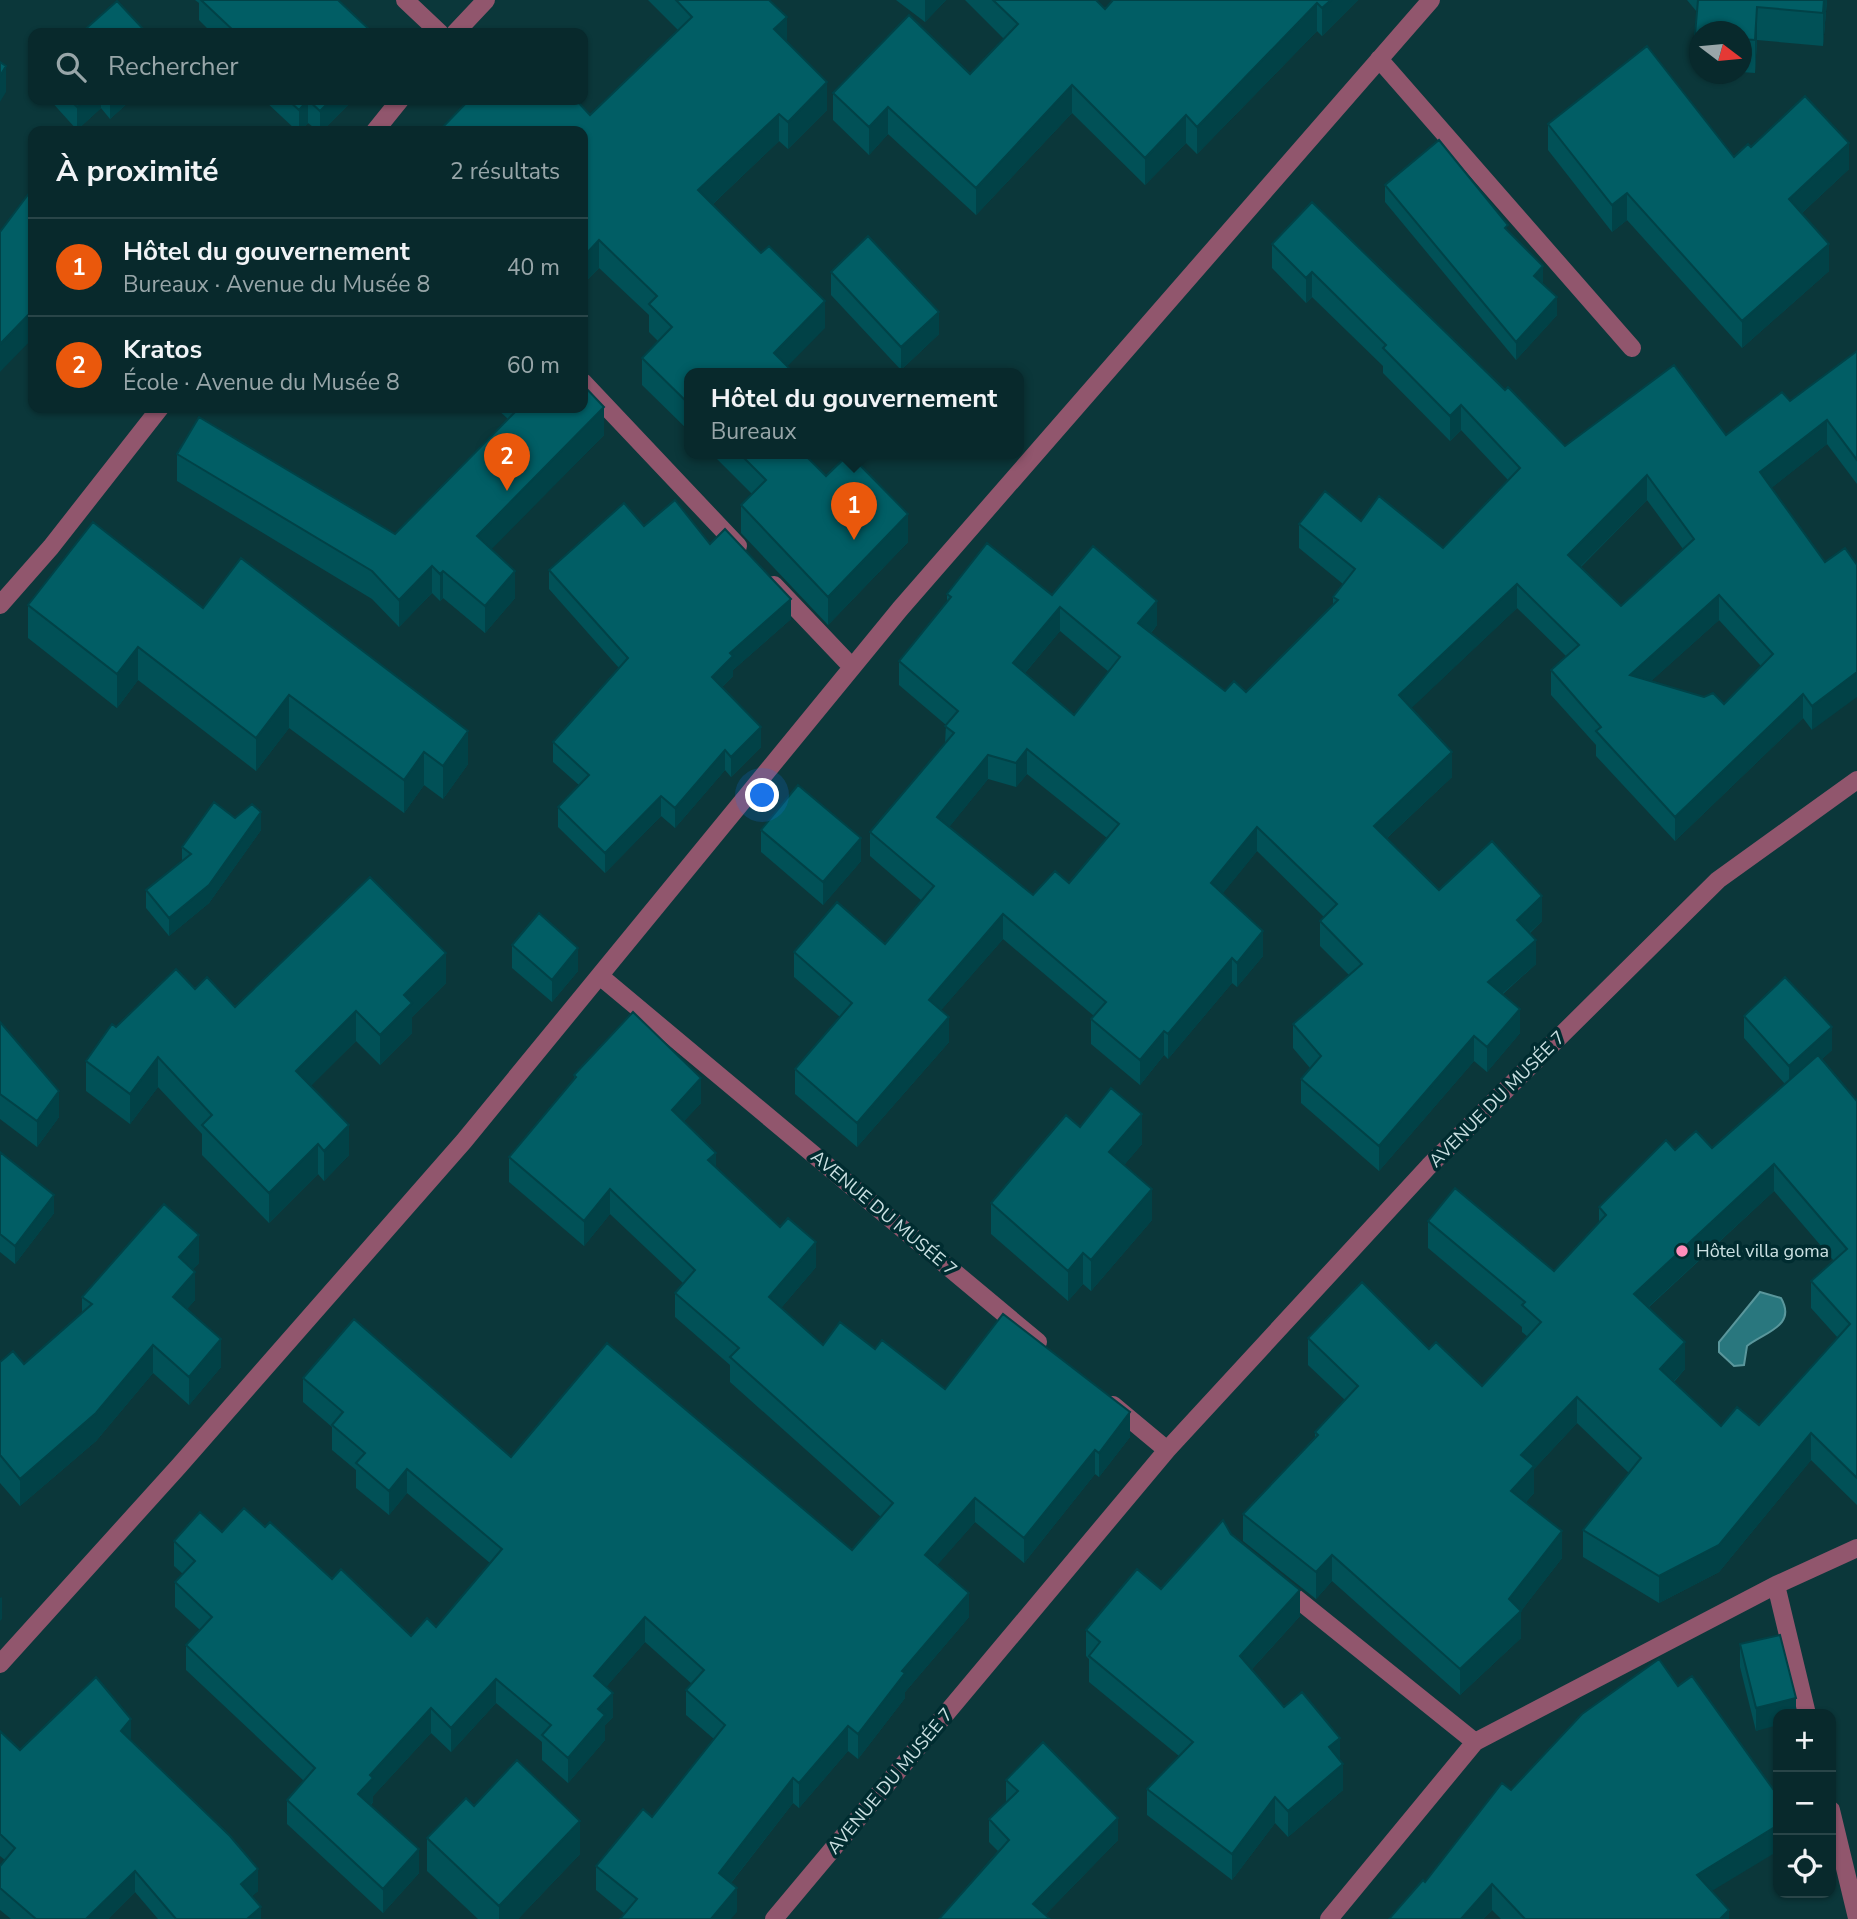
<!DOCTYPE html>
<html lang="fr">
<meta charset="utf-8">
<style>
body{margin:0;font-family:"Nunito Sans",sans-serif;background:#113134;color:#f1f3f6}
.controls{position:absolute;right:21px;bottom:21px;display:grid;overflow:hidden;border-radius:14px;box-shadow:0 2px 5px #0004}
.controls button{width:63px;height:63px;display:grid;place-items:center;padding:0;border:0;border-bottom:2px solid #294548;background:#08292c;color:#f1f3f6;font:35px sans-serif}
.compass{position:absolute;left:1689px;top:21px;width:63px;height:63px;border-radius:50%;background:#08292c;box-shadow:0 2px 5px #0004;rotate:106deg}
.you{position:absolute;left:763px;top:796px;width:24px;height:24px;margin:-18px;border:5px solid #fff;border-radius:50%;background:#1a73e8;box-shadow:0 0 0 10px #1a73e833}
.badge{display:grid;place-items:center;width:46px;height:46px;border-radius:50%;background:#ea580c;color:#fff;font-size:23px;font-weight:700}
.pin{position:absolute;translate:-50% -58px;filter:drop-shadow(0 2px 4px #0008)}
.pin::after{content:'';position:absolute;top:37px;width:24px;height:21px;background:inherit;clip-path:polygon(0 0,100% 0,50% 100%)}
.popup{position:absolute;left:684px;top:368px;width:340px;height:91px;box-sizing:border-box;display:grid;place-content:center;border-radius:14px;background:#08292c;filter:drop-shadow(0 2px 5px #0005);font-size:23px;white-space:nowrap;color:#98a6a9}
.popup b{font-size:26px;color:#f1f3f6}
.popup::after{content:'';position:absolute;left:50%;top:100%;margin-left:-14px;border:14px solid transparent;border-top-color:#08292c}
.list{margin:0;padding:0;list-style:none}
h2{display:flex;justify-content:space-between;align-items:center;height:91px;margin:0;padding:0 28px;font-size:30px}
h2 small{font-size:23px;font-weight:400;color:#98a6a9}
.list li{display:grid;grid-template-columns:46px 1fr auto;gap:21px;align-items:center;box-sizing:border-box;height:98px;padding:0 28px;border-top:2px solid #294548}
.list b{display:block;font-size:26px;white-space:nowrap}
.list p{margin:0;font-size:23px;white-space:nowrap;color:#98a6a9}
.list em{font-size:23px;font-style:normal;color:#98a6a9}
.icon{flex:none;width:38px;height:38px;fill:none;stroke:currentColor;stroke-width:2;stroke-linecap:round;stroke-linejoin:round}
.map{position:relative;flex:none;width:1857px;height:1919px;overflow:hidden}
.search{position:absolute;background:#08292c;box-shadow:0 2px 5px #0004;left:28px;top:28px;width:560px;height:77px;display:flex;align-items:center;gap:18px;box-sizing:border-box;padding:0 24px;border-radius:14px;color:#98a6a9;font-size:26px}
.panel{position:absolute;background:#08292c;box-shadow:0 2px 5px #0004;left:28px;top:126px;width:560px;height:287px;border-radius:14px}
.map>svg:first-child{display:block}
.water{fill:#29777e;stroke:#5a979c;stroke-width:2}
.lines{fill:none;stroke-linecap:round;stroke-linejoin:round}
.minor{stroke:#91566d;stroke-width:18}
.wall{fill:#015157;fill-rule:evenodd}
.shaded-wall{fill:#014247}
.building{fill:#015e65;stroke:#014247;stroke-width:2;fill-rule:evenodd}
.poi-dot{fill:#ff8ebb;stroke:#002c30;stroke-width:2.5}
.labels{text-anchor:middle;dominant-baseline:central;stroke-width:7;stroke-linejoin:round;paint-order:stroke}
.street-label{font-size:18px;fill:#cbe1e3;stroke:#002c30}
.poi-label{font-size:18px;fill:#cbe1e3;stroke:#002c30;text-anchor:start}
</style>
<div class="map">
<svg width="1857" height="1919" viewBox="0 0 1857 1919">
<rect width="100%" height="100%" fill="#0b373a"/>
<!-- water -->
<path class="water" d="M1760,1292l21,6c16,28 -16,34 -34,48l-3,19 -10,1 -15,-14v-10z"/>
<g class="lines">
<!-- minor -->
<path class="minor" d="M405,0l35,33
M455,33l31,-33
M1379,59l253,289
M375,131l25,-31
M583,382l155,164
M774,585l77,81
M0,605l51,-58 109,-139
M601,977l437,365
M1113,1405l54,45
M1776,1585l31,129
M1281,1586l194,156
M0,1664l179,-198 285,-325 436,-532 531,-609
M1831,1810l26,108
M774,1919l393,-469 262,-284 289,-286 139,-100
M1329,1919l146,-177 301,-157 81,-37"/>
</g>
<!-- wall -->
<path class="wall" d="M195,0h143l35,33h-161l-13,-13v-17z
M648,0h121l18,42 40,68 -39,39 -9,-8 -66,63 112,124 -135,46v58l-48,-47v-27l16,-17 -9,-9v-17l-50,-47 -14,14 -2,-2v-149l7,-16 88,-85z
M896,0h50l-21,22z
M965,0h131l9,9 253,-9 -36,36 -5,-5 -120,123 -11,-11 -41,42 -73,-72 -96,102 -88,-81 -19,21 -36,-35v-27l137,-19 34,-35z
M1687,0h140l-4,46 -66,-6 -2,33 -14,-1v-40h-42v36h-4v-33l2,-23z
M50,100h81l-21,19 -9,-11 -24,22z
M264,100h89l-31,31h-4l-10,-8 -8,8h-3z
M1548,124l186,33 17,-10 98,22 -47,44 27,58 -87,77 -115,-128 -15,12 -64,-82z
M1385,185l123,46 35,53 14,31 -41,45 -131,-158z
M1272,244l233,146 60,56 161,-11 64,-34 67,-50v133l-30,-40 -56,44 54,74 -13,168 -9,-12 -128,123 -79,-85v-11l-45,-50v-25l15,-14 -49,-48 -106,100 41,69 -65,61 52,52 103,31 -12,12 6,31 -33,30 17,39 -33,39 -13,-11 -95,110 -78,-68v-24l9,-11 -17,-20v-24l56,-49 -29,-29v-25l4,-4 -67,-66 -35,43 41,62 -26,31 -5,-4 -64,76 -4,-4 -24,30 -49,-41v-25l3,-3 -91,-77 -62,71 8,32 -92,105 -62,-53v-25l45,-52 -46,-40v-25l91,-8 37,-43 -52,-45v-24l75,-89 1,-18 -47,-40v-24l48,-59v-8l105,1 105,30 -6,8 74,58 21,1 87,-88v-7l10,-13 -44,-36v-24l62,-3 82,27 65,-68 -47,-50 -11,11 -67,-68v-7l-71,-69 -6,6 -34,-35zM1647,500l36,49 -62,57 -40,-39zM1719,620l42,46 -37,38 -73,-23zM1060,631l49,41 -35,43 -49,-42zM1027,774l80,64 -38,45 -36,12 -84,-68 39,-48 28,8z
M831,272l108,62 -38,36 -70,-75z
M496,408h87l21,27 -113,114 24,49 -30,35 -42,-35 -3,3 -8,-8 -33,34 -27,-28 -195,-118v-27l218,80 113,-115z
M712,454h92l22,22 82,66 -80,83 -87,-92v-28l11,-11z
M644,526l66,18 81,75 -58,51v6l-11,11 39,60 -30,30 -6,-7 -50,58 -14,-12 -56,57 -47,-46v-20l21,-22 -26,-23v-20l66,-74 -70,-79v-19z
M28,605l175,3 265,156 -25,35 -19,-14 -20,28 -115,-85 -33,43 -118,-91 -21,28 -89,-70z
M235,818l26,12 -52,73 -40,33 -23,-28v-18l36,-28v-15z
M761,830l100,31 -38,44 -62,-53z
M512,945l66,26 -26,31 -40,-34z
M446,983l-34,34v16l-32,32 -24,-24 -46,45 39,69 -25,26 -6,-7 -49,49 -67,-68v-21l-44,-47 -28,37 -44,-33v-30l30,-34 79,-38 40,18z
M1744,1016l88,34 -10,9 35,42v404l-46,-45 -92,112 -60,31 -76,-46v-27l46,-57 -52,-50 -43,46v24l-8,9 36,56 -41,53v27l-61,57 -128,-114 -16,18 -73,-58v-27l72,-76v-6l30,-32 -37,-35v-27l121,11 53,37 46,-49 -6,-5v-5l-94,-79v-27l126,50 45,-49v-15l76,-57 37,-2 73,-64 -41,-46zM1774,1191l60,70 -23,20v27l27,30 -79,87 -38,1 -47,-44 11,-13 -36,-62z
M0,1022l59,95 -22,30 -37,-28z
M574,1075l127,28 -17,18 32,46 100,100 -35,41 42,37 52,4 70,40 185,48 -31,40 -4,-3 -71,89 -49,-41 -38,43 32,52 -64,75v6l-47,61 -10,-8 -49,57 -6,-5 -62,80 6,29 -112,2 -29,-24v-24l56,-49 62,-78 -28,-24v-25l6,-6 -47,-42 -39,45 7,30 -8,8v15l-37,43 -26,-23v-18l-46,-39 -45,49 -20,-19 -58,63v6l-2,3 48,68 -36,40 -96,-89v-24l17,-19 -118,-111v-25l14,-15 -25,-23v-25l8,-8 -9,-8v-25l48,-9 43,-5 67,52 79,57 25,-9 54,-64 -83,-70 -18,22 -33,-27v-18l-24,-20v-23l-29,-25v-24l208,79 341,93 29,-33 -151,-135v-17l-55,-48v-24l8,-10 -73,-69 -26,32 -75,-64v-25l65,-78z
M1080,1127l62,17 -18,21 28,55 -61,71 -8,-7 -15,17 -77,-67v-31z
M0,1152l54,61 -39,51 -15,-12z
M199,1263l-7,7 3,30 -8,9 34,58 -32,38 -36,-32 -57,68 -76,65 -20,-23v-121l24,2 58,-51v-16z
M1231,1534l69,82 -48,53 32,38 56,54 3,29 -55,47 -13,-14 -43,57 -85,-65v-26l32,-33 -90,-74v-23l-3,-3v-26l75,-41z
M1740,1644l56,70 -40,17 -16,-64z
M0,1731l20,19 111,-10 127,151 -6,5 9,23h-103l-23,-27 -27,27h-97l-11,-9v-44l5,-6 -5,-4z
M1006,1780l112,60 -73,75 -106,4 59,-68 -9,-9v-23l17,-17z
M1511,1790l201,101 17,28h-228l-9,-9 -9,9h-94l36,-37z
M474,1806l106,48 -62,65h-40l-51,-48v-33z"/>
<!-- shaded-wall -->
<path class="shaded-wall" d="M925,0h21l-21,22z
M1331,0h27l-36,36v-28z
M1824,0h3l-4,46v-33z
M1317,3v28l-120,123v-27z
M1757,7v33l-2,33v-33z
M787,17v27l-13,-15z
M6,66v26l-6,10v-26z
M827,82v28l-39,39v-27z
M1072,85v28l-96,102v-27z
M85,100h16v8l-24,22v-23z
M110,100h21l-21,19z
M308,100v23l-8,8h-1v-21z
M331,100h22l-31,31h-2v-20z
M888,107v27l-19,21v-28z
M779,114v27l-81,77v-28z
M1186,115v28l-41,42v-27z
M1849,143v26l-60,56v-26z
M1627,193v27l-15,12v-27z
M599,240v28l-14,14v-27z
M1829,244v27l-87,77v-27z
M1543,266v18l-9,9v-17z
M1312,272v25l-6,6v-25z
M1557,297v18l-41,45v-18z
M825,301v27l-45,46 -6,-21z
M33,310v28l-33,34v-28z
M939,312v22l-38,36v-23z
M1461,405v25l-11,11v-25z
M604,407v28l-127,129v-28z
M1827,420v24l-67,53v-25z
M1647,475v25l-79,79v-24z
M908,514v28l-80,83v-28z
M432,566v27l-33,34v-27z
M443,571v27l-3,3v-27z
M515,571v27l-30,35v-27z
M1517,584v24l-118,112v-25z
M1719,595v25l-89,80v-25z
M791,599v20l-58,51v6l-21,21v-20l18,-24z
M1157,601v24l-19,23v-25z
M1060,607v24l-47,56v-24z
M138,647v33l-21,28v-34z
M1857,672v25l-45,33v-24z
M1803,694v24l-128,123v-24z
M289,695v33l-33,43v-33z
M761,727v20l-30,30v-20z
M468,731v33l-25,35v-33z
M1027,749v25l-11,13v-24z
M725,750v20l-50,58v-20z
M424,752v33l-20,28v-33z
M1452,752v25l-78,73v-24z
M988,755v24l-51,63v-25z
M661,796v20l-56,57v-20z
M261,812v18l-52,73 -40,33v-18z
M1257,827v24l-46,57v-25z
M861,838v23l-38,44v-23z
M1542,896v25l-25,23v-24z
M1003,914v25l-74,85v-24z
M1263,931v25l-26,31v-24z
M1536,940v24l-48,42v-24z
M578,948v23l-26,31v-22z
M446,953v30l-34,34v16l-32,32v-30l24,-40z
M1232,958v25l-64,76v-25z
M1520,1009v24l-33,39v-25z
M356,1011v30l-60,60v-30z
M949,1017v25l-92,105v-24z
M1832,1027v23l-43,39v-23z
M1164,1031v24l-24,30v-25z
M1474,1036v25l-95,110v-25z
M158,1057v30l-28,37v-30z
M701,1078v25l-29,31v-24z
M59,1091v26l-22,30v-26z
M1142,1114v30l-33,39v-31z
M349,1125v30l-25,26v-30z
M318,1144v30l-49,49v-30z
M716,1153v24l-8,-17z
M1774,1164v27l-140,129v-26z
M610,1189v25l-26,32v-25z
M1152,1189v31l-61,71v-31z
M54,1195v18l-39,51v-18z
M199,1235v28l-20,22v-28z
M816,1242v25l-47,55v-25z
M1083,1253v31l-15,17v-30z
M195,1272v28l-22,25v-28z
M221,1339v28l-32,38v-28z
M1685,1342v27l-25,27v-27z
M153,1345v28l-57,68 -76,65v-27z
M1577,1397v26l-43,46v24l-23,25v-27l10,-36z
M1130,1412v25l-31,40v-24z
M1811,1433v27l-92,112 -60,31v-27z
M1095,1450v24l-71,89v-25z
M407,1469v24l-18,22v-24z
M975,1498v24l-50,57v-24z
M1562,1531v27l-41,53v27l-61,57v-26l49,-70z
M1332,1555v26l-16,18v-27z
M1300,1590v26l-60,66v-26z
M969,1593v24l-64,75v6l-47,61v-25l44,-63z
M2,1597v22l-2,2v-23z
M645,1617v25l-51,59v-25z
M496,1679v24l-45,49v-24z
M613,1693v24l-8,8v15l-37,43v-25l30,-49z
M1796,1698v16h-18v11l-22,6v-23z
M431,1708v25l-58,63v6l-15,16v-24l12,-19z
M131,1719v21l-10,-9z
M848,1726v25l-49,57v-25z
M1340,1738v26l-11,-17z
M1343,1764v26l-55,47v-26z
M793,1778v25l-74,95v-25z
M1275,1797v26l-43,57v-26z
M1118,1818v22l-77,79 -8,-15z
M580,1821v33l-62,65h-19v-13z
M1778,1825v26l-81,49v-25z
M419,1849v24l-36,40v-24z
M258,1869v22l-17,14v-21z
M135,1871v21l-27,27h-22z
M1492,1884v26l-9,9h-22z
M737,1888v24l-6,7h-20z
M261,1907v12h-14z
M1729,1910v9h-9z"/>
<!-- building -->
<path class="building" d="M201,0h137l35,33h-137z
M676,0h93l18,17 -13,12 53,53 -39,40 -9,-8 -81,76 63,63 8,-7 56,55 -51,52 21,21h-105v31l-48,-47 30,-31 -23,-23 8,-8 -58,-56 -14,15 -2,-3v-121h-144l30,-31h107l14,15 102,-98z
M993,0h103l9,9 8,-9h218l-9,8 -5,-5 -120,124 -11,-12 -41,43 -73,-73 -96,103 -88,-81 -19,20 -36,-34 76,-78 61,59 48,-50z
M1698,0h126l-1,13 -66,-6 -2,33 -14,-1v-7h-42v3h-4z
M117,1l30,32h-66z
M1647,46l87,111 14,-13 3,3 54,-51 44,47 -60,56 40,45 -87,77 -115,-128 -15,12 -64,-81z
M0,62l6,4 -6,10z
M70,100h15l-8,7z
M288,100h43l-11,11 -12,-11 -9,10z
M1439,140l69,85 -3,3 38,38 -9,10 23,21 -41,45 -131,-157z
M33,188v122l-33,34v-112z
M1312,202l193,188 3,-3 57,59 109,-81 52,70 56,-43 8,9 67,-50v109l-30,-40 -67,52 65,90 20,-14 12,17v107l-45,34 -9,-12 -128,123 -79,-86 5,-4 -50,-57 28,-25 -62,-61 -118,111 53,57 -78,74 65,64 53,-49 50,55 -25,24 19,20 -48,42 32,27 -33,38 -13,-11 -95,110 -78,-67 20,-23 -28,-32 69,-60 -42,-43 17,-17 -80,-77 -46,56 52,48 -26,32 -5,-5 -64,76 -4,-3 -24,29 -49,-41 15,-17 -103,-88 -74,86 20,17 -92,106 -62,-54 57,-66 -58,-51 43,-50 48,42 49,-58 -64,-54 84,-99 -9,-7 13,-15 -59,-50 52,-64 -4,-3 40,-51 65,52 41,-49 64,55 -19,22 87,68 9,-10 12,11 92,-92 -5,-3 22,-28 -56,-45 26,-33 36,30 18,-25 64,52 77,-80 -59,-63 -11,11 -67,-68 3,-3 -74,-73 -6,6 -34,-34zM1647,475l47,64 -73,67 -53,-51zM1719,595l54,59 -49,50 -11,-11 -9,4 -74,-22zM1060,607l60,50 -46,58 -61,-52zM1027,749l92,75 -50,59 -14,-12 -22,24 -96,-78 51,-62 28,8z
M868,236l71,76 -38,35 -70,-75z
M583,385l21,22 -127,129 38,35 -30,35 -42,-35 -3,3 -8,-8 -33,34 -27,-29 -195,-117 22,-37 196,117 124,-126h64z
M740,454h64l22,22 23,-22 59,60 -80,83 -87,-92 25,-25z
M675,500l35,44 15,-15 66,70 -61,54 3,3 -21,21 49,50 -30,30 -6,-7 -50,58 -14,-12 -56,57 -47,-46 31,-32 -36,-33 75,-84 -79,-88 75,-67 20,23z
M93,522l110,86 38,-50 227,173 -25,35 -19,-14 -20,28 -115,-85 -33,43 -118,-91 -21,27 -89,-69z
M798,785l63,53 -38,44 -62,-52z
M214,802l21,16 17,-14 9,8 -52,73 -40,33 -23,-28 45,-36 -9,-7z
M370,877l76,76 -42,42 8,8 -32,32 -24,-24 -60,60 53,54 -25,26 -6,-7 -49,49 -67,-68 10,-10 -54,-58 -28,37 -44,-33 26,-37 4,3 60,-58 19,20 12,-12 28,30z
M539,913l39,35 -26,32 -40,-35z
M1785,977l47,50 -43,39 -45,-50z
M633,1012l68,66 -29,32 44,43 -8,7 72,67 8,-9 28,24 -47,55 54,48 17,-23 35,27 7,-9 63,49 58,-75 127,98 -31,41 -4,-3 -71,88 -49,-40 -50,57 44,38 -67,78 3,2 -47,61 -10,-8 -49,57 -6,-5 -74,95 18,15 -26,31h-91l17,-20 -41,-33 47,-57 9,8 73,-92 -39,-35 18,-20 -59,-53 -51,59 19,17 -15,16 7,6 -37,43 -26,-23 9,-10 -55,-46 -45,49 -20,-20 -61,67 3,3 -15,16 61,55 -36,40 -96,-89 28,-32 -129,-123 26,-28 -37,-35 20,-21 -21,-20 26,-29 22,20 22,-24 21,19 5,-5 62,57 9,-10 70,67 16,-18 9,9 66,-78 -95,-80 -18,22 -33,-28 9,-10 -33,-28 11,-13 -40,-34 51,-59 157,138 96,-114 245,207 41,-47 -163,-146 9,-9 -64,-55 20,-23 -85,-81 -26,32 -75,-64 67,-80 -2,-2z
M0,1022l59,69 -22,30 -37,-27z
M1818,1055l39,46v377l-46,-45 -92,112 -60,31 -76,-46 58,-72 -64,-61 -56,58 13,11 -23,25 51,40 -53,68 12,12 -61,58 -128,-114 -16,17 -73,-58 75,-79 -3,-3 43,-46 -50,-48 54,-56 67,67 7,-7 46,44 59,-64 -19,-17 3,-3 -97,-81 27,-33 99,83 52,-56 -7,-8 67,-67 9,10 21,-19 16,17zM1774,1164l73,85 -36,32 39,43 -91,101 -22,-18 -16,19 -61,-57 25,-27 -51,-48z
M1111,1088l31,26 -33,38 43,37 -61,71 -8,-7 -15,18 -77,-68 75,-88 14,12z
M0,1152l54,43 -39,51 -15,-12z
M164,1204l35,31 -20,22 16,15 -22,25 48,42 -32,38 -36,-32 -57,68 -76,66 -20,-24v-93l13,-11 11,13 68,-60 -10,-7z
M1223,1520l8,14 69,56 -60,66 44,51 18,-15 38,46 -11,9 14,17 -55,47 -13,-14 -43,57 -85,-65 46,-47 -104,-86 11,-14 -14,-12 51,-61 24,20z
M1780,1635l16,63 -40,10 -16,-64z
M1659,1659l19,27 14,-10 86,120v29l-81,50 32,35 -9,9h-195l-33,-35 -31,35h-72l34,-39 2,2 77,-99 9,7 71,-76z
M96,1677l35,42 -10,12 109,105 28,33 -17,15 20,23 -14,12h-71l-41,-48 -49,48h-50l-36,-31v-22l15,-18 -15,-14v-103l20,19z
M1043,1742l75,76 -85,86 17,15h-111l70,-79 -20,-21 29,-28 -12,-11z
M517,1760l63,61 -81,85 -72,-68 39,-40 8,8z"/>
<!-- markers -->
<circle class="poi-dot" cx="1682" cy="1251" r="7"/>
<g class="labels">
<!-- street labels -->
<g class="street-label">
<text transform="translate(1497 1099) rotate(-45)">AVENUE DU MUSÉE 7</text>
<text transform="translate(884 1213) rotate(40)">AVENUE DU MUSÉE 7</text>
<text transform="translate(890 1781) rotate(-50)">AVENUE DU MUSÉE 7</text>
</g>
<!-- poi labels -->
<g class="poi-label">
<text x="1696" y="1251">Hôtel villa goma</text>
</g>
</g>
</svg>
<div class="controls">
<button>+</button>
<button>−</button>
<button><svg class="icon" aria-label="locate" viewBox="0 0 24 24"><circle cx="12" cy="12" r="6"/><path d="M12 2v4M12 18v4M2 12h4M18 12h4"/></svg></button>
</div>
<svg class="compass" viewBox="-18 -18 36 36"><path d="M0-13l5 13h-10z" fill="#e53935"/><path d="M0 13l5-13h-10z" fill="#98a6a9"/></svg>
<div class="you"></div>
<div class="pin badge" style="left:854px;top:540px">1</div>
<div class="popup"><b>Hôtel du gouvernement</b>Bureaux</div>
<div class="pin badge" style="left:507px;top:491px">2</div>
<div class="search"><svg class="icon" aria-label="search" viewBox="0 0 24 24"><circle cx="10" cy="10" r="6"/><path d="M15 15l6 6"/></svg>Rechercher</div>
<section class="panel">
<h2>À proximité<small>2 résultats</small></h2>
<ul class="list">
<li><span class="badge">1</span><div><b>Hôtel du gouvernement</b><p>Bureaux · Avenue du Musée 8</p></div><em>40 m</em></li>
<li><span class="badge">2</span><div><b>Kratos</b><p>École · Avenue du Musée 8</p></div><em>60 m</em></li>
</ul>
</section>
</div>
